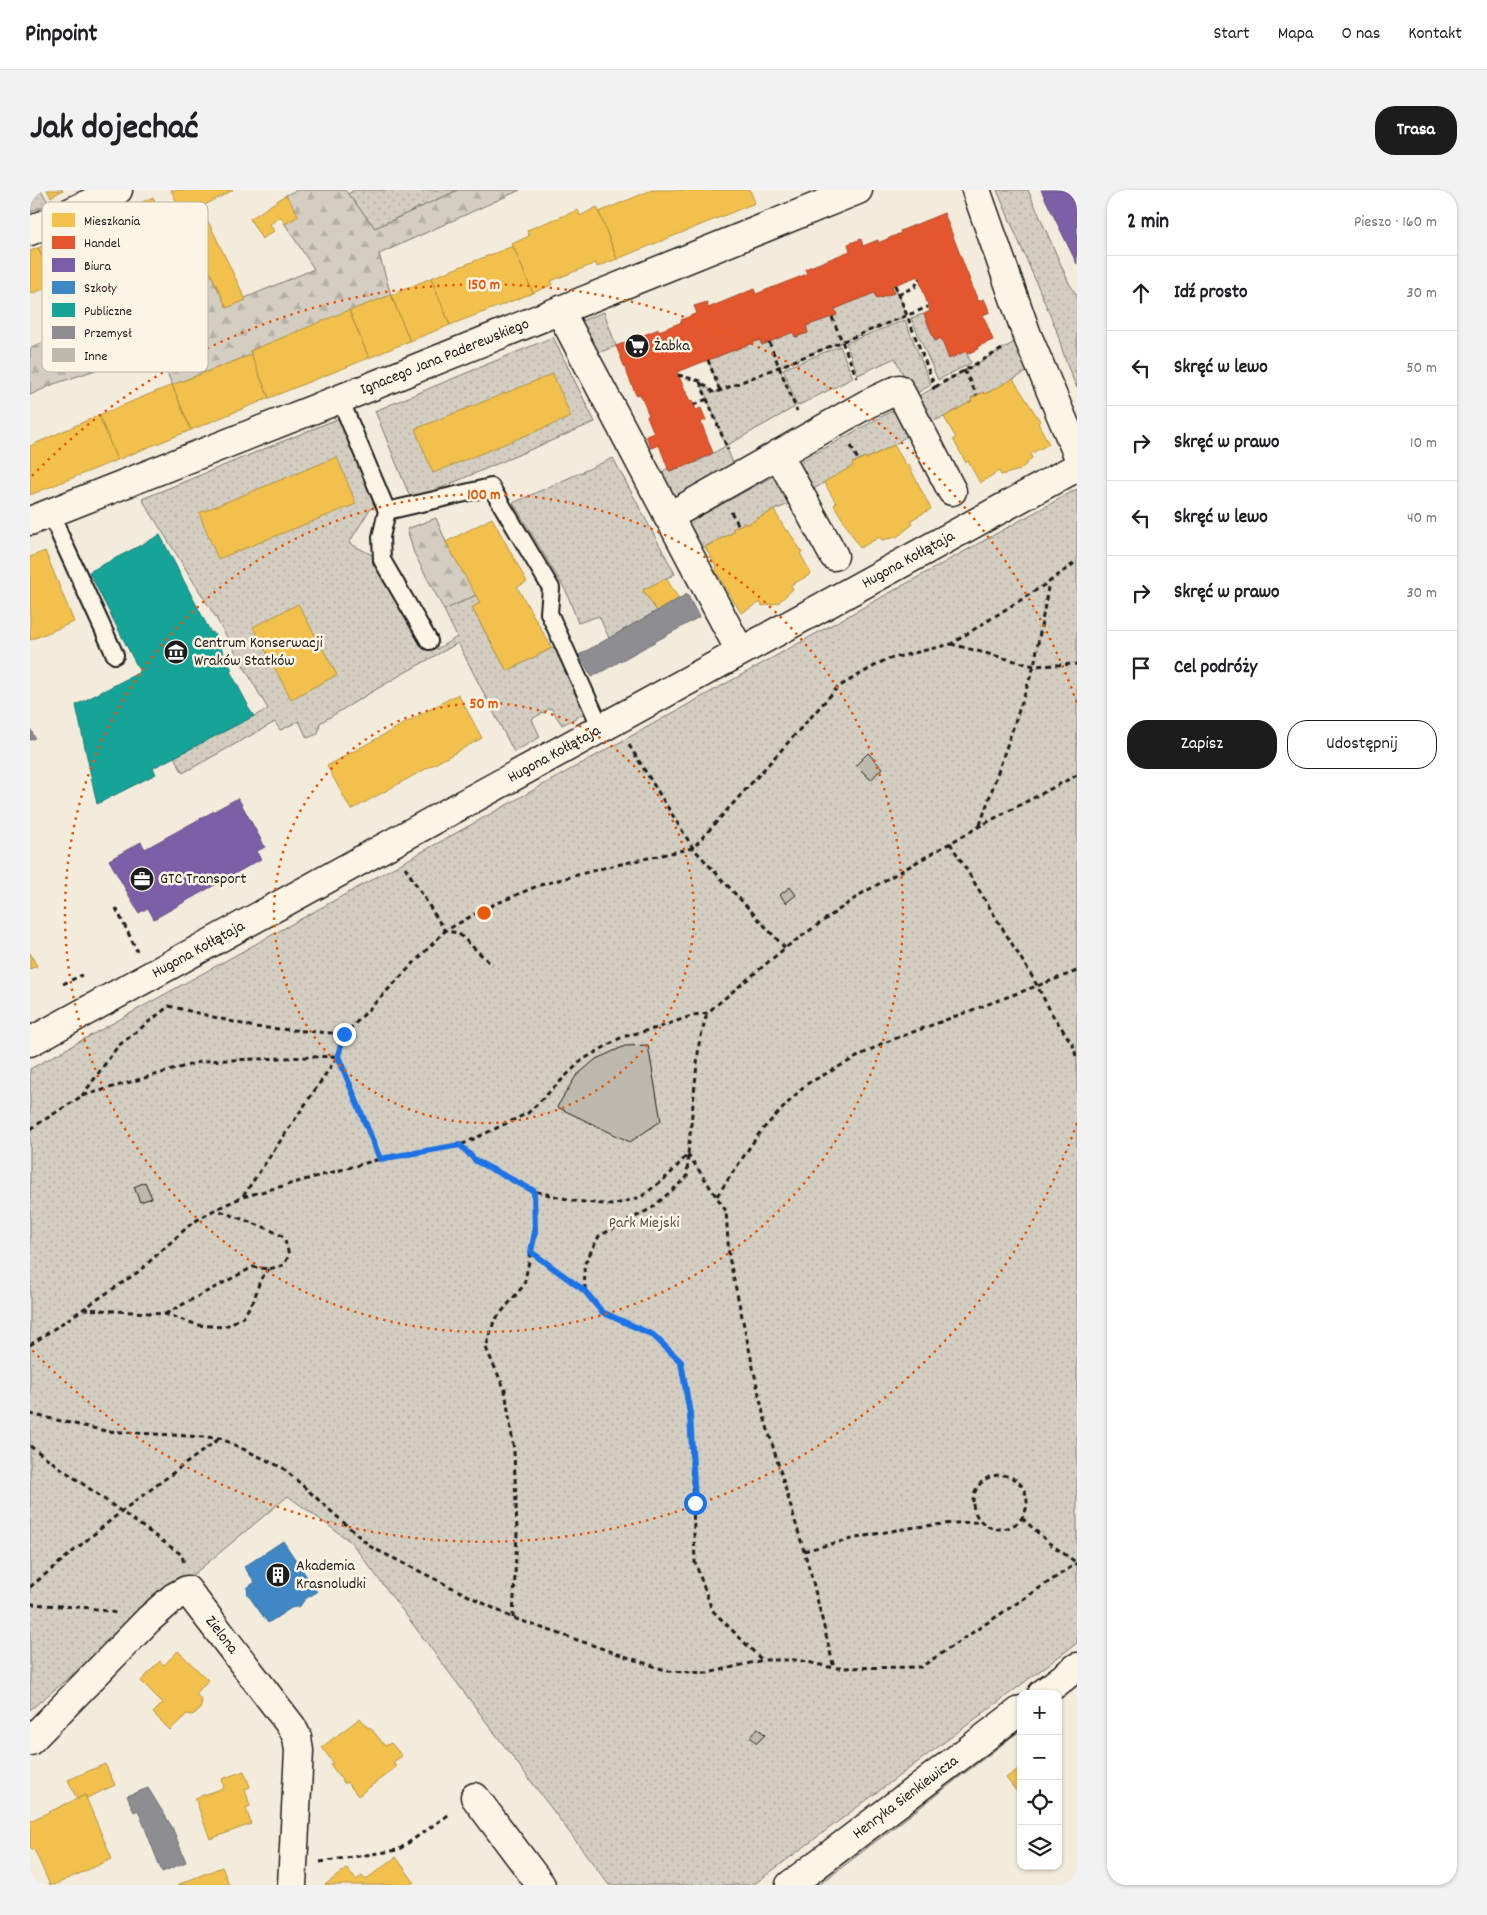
<!DOCTYPE html>
<html lang="pl">
<meta charset="utf-8">
<style>
body{margin:0;font-family:Dekko,sans-serif;background:#f2f2f2;color:#202124}
.controls{position:absolute;right:15px;bottom:15px;display:grid;overflow:hidden;border-radius:10px;box-shadow:0 1px 4px #0004}
.controls button{width:45px;height:45px;display:grid;place-items:center;padding:0;border:0;border-bottom:1px solid #e0e0e0;background:#fff;color:#202124;font:25px sans-serif}
.stop{position:absolute;width:15px;height:15px;margin:-11px;border:4px solid #1a73e8;border-radius:50%;background:#fff}
.stop.end{background:#1a73e8;border-color:#fff;box-shadow:0 1px 5px #0008}
.list{margin:0;padding:0;list-style:none}
h2{display:flex;justify-content:space-between;align-items:center;height:65px;margin:0;padding:0 20px;font-size:21px}
h2 small{font-size:16px;font-weight:400;color:#757577}
.list li{display:grid;grid-template-columns:32px 1fr auto;gap:15px;align-items:center;box-sizing:border-box;height:75px;padding:0 20px;border-top:1px solid #e0e0e0}
.list b{display:block;font-size:19px;white-space:nowrap}
.list em{font-size:16px;font-style:normal;color:#757577}
.actions{display:flex;gap:10px;padding:15px 20px}
.actions a{flex:1;padding:11px 0;border:1px solid #1c1c1c;border-radius:20px;text-align:center;font-size:18px;color:#1c1c1c}
.actions .main{background:#1c1c1c;color:#fff}
.icon{flex:none;width:28px;height:28px;fill:none;stroke:currentColor;stroke-width:2;stroke-linecap:round;stroke-linejoin:round}
.map{position:relative;flex:none;width:1047px;height:1695px;overflow:hidden;border-radius:20px}
header{display:flex;align-items:center;gap:30px;box-sizing:border-box;height:70px;padding:0 25px;background:#fff;border-bottom:1px solid #e0e0e0}
header strong{font-size:24px}
nav{display:flex;gap:28px;margin-inline-start:auto;font-size:18px}
.intro{display:flex;align-items:center;justify-content:space-between;box-sizing:border-box;height:120px;padding:0 30px}
h1{margin:0;font-size:35px}
.button{padding:12px 22px;border-radius:20px;background:#1c1c1c;color:#fff;font-size:18px;font-weight:700}
main{display:flex;gap:30px;padding:0 30px}
aside{flex:1;background:#fff;border-radius:20px;box-shadow:0 1px 4px #0004}
.map>svg:first-child{display:block}
.green{fill:url(#green-dots);stroke:#78756e}
.forest{fill:url(#forest-firs);stroke:#78756e}
.homes{fill:#f2c14e;stroke:#b2903f}
.shops{fill:#e4572e;stroke:#a84529}
.offices{fill:#7b5ea7;stroke:#5e4a7d}
.schools{fill:#3f88c5;stroke:#346892}
.public{fill:#17a398;stroke:#187a73}
.industry{fill:#8d8d92;stroke:#6b6b6f}
.building{fill:#beb9ae;stroke:#1c1c1c}
.lines{fill:none;stroke-linecap:round;stroke-linejoin:round}
.lane-casing{stroke:#1c1c1c;stroke-width:20}
.street-casing{stroke:#1c1c1c;stroke-width:31}
.path{stroke:#1c1c1c;stroke-width:3;stroke-dasharray:5 4;stroke-linecap:butt}
.lane{stroke:#fcf5e5;stroke-width:16}
.street{stroke:#fcf5e5;stroke-width:28}
.route{stroke:#1a73e8;stroke-width:6}
.ring{fill:none;stroke:#e8590c;stroke-width:2.5;stroke-dasharray:2.5 5}
.labels{text-anchor:middle;dominant-baseline:central;stroke-width:5;stroke-linejoin:round;paint-order:stroke}
.poi-label{font-size:16px;fill:#1c1c1c;stroke:#fcf5e5;text-anchor:start}
.street-label{font-size:16px;fill:#1c1c1c;stroke:#fcf5e5}
.park-label{font-size:16px;fill:#53514e;stroke:#fcf5e5}
.key{fill:#fcf5e5;stroke:#b9b4a9;stroke-width:1}
.key-label{font-size:14px;fill:#1c1c1c}
.centre{fill:#e8590c;stroke:#fcf5e5;stroke-width:2.5}
.ring-label{font-size:15px;text-anchor:middle;font-weight:bold;fill:#e8590c;stroke:#fcf5e5;stroke-width:5;stroke-linejoin:round;paint-order:stroke}
</style>
<header>
<strong>Pinpoint</strong>
<nav><a>Start</a><a>Mapa</a><a>O nas</a><a>Kontakt</a></nav>
</header>
<div class="intro"><h1>Jak dojechać</h1><a class="button">Trasa</a></div>
<main>
<div class="map">
<svg width="1047" height="1695" viewBox="0 0 1047 1695">
<defs>
<pattern id="green-dots" width="8" height="8" patternUnits="userSpaceOnUse" patternTransform="scale(1.25)"><rect width="8" height="8" fill="#d3cec1"/><path d="M2 2h.1M6 6h.1" fill="none" stroke="#b5b0a5" stroke-width="1.8" stroke-linecap="round"/></pattern>
<pattern id="forest-firs" width="22" height="20" patternUnits="userSpaceOnUse" patternTransform="scale(1.25)"><rect width="22" height="20" fill="#d3cec1"/><path d="M5 1l3.5 6h-7zM16 11l3.5 6h-7z" fill="#b5b0a5"/></pattern>
</defs>
<rect width="100%" height="100%" fill="#f3ecdd"/>
<filter id="ink" filterUnits="userSpaceOnUse"><feTurbulence type="fractalNoise" baseFrequency=".02" numOctaves="2"/><feDisplacementMap in="SourceGraphic" scale="10" xChannelSelector="R" yChannelSelector="G"/><feConvolveMatrix kernelMatrix="1 2 1 2 8 2 1 2 1" color-interpolation-filters="sRGB"/></filter>
<g filter="url(#ink)">
<!-- green -->
<path class="green" d="M0,0h11l8,14 -19,8z
M324,0h104l-83,38 -27,-34z
M967,0h31l41,93 8,13v70l-3,2 3,6v14l-10,-23 -11,-36z
M865,95l12,31 -128,51 16,40 -69,39 9,22 -55,30 -15,-1 -9,-21 12,-8 2,3 27,-9 29,-16 -26,-65 14,12 6,-2 -12,-31 52,-20 2,5 31,-13 3,5 12,-4 -2,-7 31,-11 -2,-6 39,-16 3,6 17,-6 -2,-7z
M574,122l12,34 -31,12 -17,-32z
M894,124l11,27 6,-3 8,20 17,-7 5,12 -33,17 -27,-62z
M875,130l26,65 -18,10 -18,-37 -37,17 -12,-32z
M997,145l13,30 -55,29 -2,-2 -12,6 1,3 -28,16 -16,6 -14,-24z
M523,147l42,85 -173,74 -12,1 -35,-86z
M810,156l13,32 -56,28 -14,-37z
M876,213l13,24 -25,18 -28,14 -2,-2 -11,6v3l-43,25 -12,-28z
M317,225l36,86 -13,8 -21,34 33,17 47,81 8,8 20,-12 -13,-27 32,-15 4,8 -8,5 35,63 45,-23 12,-2 29,63 -31,16 -11,-17 -19,11 8,18 -26,15 -56,-109 -61,34 -77,46 -2,11 -11,4 -8,-17 -16,8 -3,1 -5,-8 -92,51 -9,-16 94,-48 -53,-93 -73,-117z
M583,268l62,116 -32,16 14,21 -48,27 -10,-22 -21,7 -11,-30 -54,-90z
M756,279l16,30 -28,11 -28,15 -1,-2 -12,6 1,3 -46,23 -13,-25z
M1047,299v1154l-324,242h-144l-258,-343 -63,-46 -258,214v-641z
M991,1533v7l-202,155 -7,-1z"/>
<!-- forest -->
<path class="forest" d="M267,0h48l30,38 83,-38h62l-141,64 12,41 -141,56 1,4 -79,30 -14,-36 -104,35 -24,11v-46l12,-6 98,-34 -15,-22 -10,-22 57,-26 17,-11 38,80 18,-10 69,-29 -29,-45 1,-29z
M406,328l10,24 30,53 -32,15 -30,-57 -7,-24z"/>
<!-- homes -->
<path class="homes" d="M17,0h16l-12,7z
M141,0h62l-32,17 6,12 -18,9z
M622,0h98l5,13 -138,56 -18,-47z
M256,5l13,21 -14,8 -4,-7 -11,7 4,7 -12,8 -12,-20z
M123,7l19,42 -27,12 -17,-42z
M567,17l20,52 -20,8 -1,-4 -45,18 2,3 -20,9 -21,-49 17,-8 -2,-6 51,-20 2,6z
M177,29l39,81 -19,8 -38,-80z
M68,31l27,66 -13,6 -10,-22 -8,3 -1,4 -15,7 -3,10 -13,6 -24,-53z
M483,56l20,47 -83,32 -19,-47z
M8,58l17,37 -25,9v-43z
M401,88l19,47 -40,16 -19,-46z
M361,105l19,46 -41,17 -20,-47z
M319,120l20,48 -100,40 -19,-47z
M221,165l18,43 -78,32 -19,-45z
M523,184l18,43 -138,56 -18,-44z
M983,189l27,42 -2,2 11,21 -19,10 2,4 -12,12 -19,5 -2,-4 -19,12 -12,-22 -2,2 -13,-24 3,-1 -12,-21 28,-16 -1,-2 12,-7 2,2z
M142,195l19,45 -74,30 -18,-45z
M69,225l18,45 -87,35v-49z
M864,255l12,20 2,-1 23,45 -20,11 2,4 -16,13 -15,3 -2,-3 -20,11 -26,-43 2,-2 -12,-21 29,-16 -1,-2 13,-7 1,2z
M307,267l19,47 -138,55 -19,-46z
M744,320l12,21 2,-1 14,22 -2,1 11,21 -20,11 2,4 -15,14 -16,3 -1,-4 -20,11 -26,-43 2,-2 -12,-21 29,-15 -2,-3 13,-6 1,2z
M462,328l35,64 -10,5 35,61 -45,23 -35,-63 8,-5 -34,-61z
M15,361l29,71 -44,18v-83z
M636,388l13,21 -22,12 -14,-21z
M268,414l39,71 -46,24 -38,-72z
M428,504l24,44 -131,72 -24,-44z
M0,763l7,13 -7,3z
M148,1461l30,29 -12,14 6,7 -2,9 -8,5 -5,-1 -17,16 -17,-17 10,-10 -22,-22 19,-20 4,4z
M330,1528l8,10 2,-1 15,19 6,-3 11,13 -9,6 3,5 -38,29 -11,-14 -2,2 -15,-20 3,-1 -11,-16z
M75,1574l10,21 -28,13 -2,-3 -8,4 -9,-19z
M991,1577v30l-15,-19z
M214,1581l6,16 -5,2 5,17 -4,2 5,16 -41,15 -15,-41 29,-10 -2,-9z
M55,1605l27,64 -58,26h-4l-16,-36 -2,1 -2,-4v-25z
M366,1667l18,25 -4,3h-85l22,-17 9,12 6,-4 3,4z
M192,1677l7,18h-52z"/>
<!-- shops -->
<path class="shops" d="M914,23l34,88 6,-2 6,13 -7,3 10,25 -16,7 1,2 -11,5 -1,-3 -17,8 -8,-21 -6,3 -11,-27 6,-3 -12,-35 -26,10 2,7 -17,6 -3,-6 -39,16 2,6 -31,11 2,7 -13,4 -2,-5 -31,13 -2,-5 -83,32 13,29 2,-1 4,10 5,-2 5,12 -5,2 12,31 -17,8 1,1 -28,9 -10,-26 -8,3 -5,-12 8,-3 -7,-17 2,-1 -9,-21 -4,1 -20,-49 43,-17v2l23,-9 -1,-2 16,-7 -3,-7 13,-4 1,6 46,-19 2,5 51,-20 -2,-5 45,-18 -2,-7 13,-5 2,7 15,-6v3l23,-10 -1,-2z"/>
<!-- offices -->
<path class="offices" d="M1011,0h36v74z
M208,608l27,49 -8,4 4,8 -107,60 -6,-11 -9,5 -30,-53 32,-18 4,7z"/>
<!-- schools -->
<path class="schools" d="M253,1351l34,51 -12,7 -5,7 -9,2 -23,15 -20,-28 -1,-7 8,-6 -11,-15z"/>
<!-- public -->
<path class="public" d="M130,345l51,98 2,-1 19,38 -2,1 18,34 -1,1 7,10 -101,52 3,6 -59,30 -21,-99 64,-33 -51,-100z"/>
<!-- industry -->
<path class="industry" d="M657,404l12,23 -107,60 -13,-22z
M0,538l5,10 -5,2z
M118,1598l24,39 14,35 -24,10 -24,-62 -4,2 -7,-16z"/>
<!-- building -->
<path class="building" d="M838,563l14,15 -11,12 -15,-15z
M760,697l6,8 -10,8 -6,-8z
M618,855l13,76 -31,21 -73,-35 19,-31 20,-17 29,-13z
M115,992l7,16 -12,4 -6,-15z
M728,1538l7,7 -8,8 -7,-6z"/>
<g class="lines">
<defs>
<path id="lane" d="M310,209l47,112 -6,26 1,23 47,81
M357,321l104,-24 60,101 -2,25 52,115
M22,322l7,21 56,122"/>
<g id="street">
<path d="M946,0l51,145 50,118"/>
<path d="M0,41l88,-41"/>
<path d="M530,121l180,340"/>
<path d="M748,264l56,102"/>
<path d="M638,327l199,-113 32,-15 53,102"/>
<path id="s1" d="M0,331l335,-132 493,-199"/>
<path id="s2" d="M0,852l1047,-575"/>
<path d="M1012,1504l35,-27"/>
<path id="s3" d="M0,1551l119,-122 25,-22 13,-7 105,137 5,10 2,14 -7,134"/>
<path d="M445,1607l66,88"/>
<path id="s4" d="M760,1695l231,-175"/>
</g>
</defs>
<!-- lane casing -->
<use href="#lane" class="lane-casing"/>
<!-- street casing -->
<use href="#street" class="street-casing"/>
<!-- path -->
<path class="path" d="M865,95l40,102 -4,3
M868,104l17,-7 4,-9
M802,127l25,61
M739,152l28,69
M678,170l12,31
M934,180l13,25
M648,185l22,6 14,12 214,-86
M670,192l28,68
M905,197l69,-39
M664,215l13,-6
M821,256l7,14
M701,322l8,14
M921,454l83,22 43,-2
M599,555l64,103 92,100
M950,635l54,-159 15,-84
M920,653l83,135 19,36 21,31 4,15
M375,677l40,64 13,2 34,32
M86,718l21,43
M33,794l19,-9
M52,906l36,-50 51,-40 85,21 90,7
M0,939l52,-33 121,-35 135,-5 42,103
M431,955l15,16 58,30 41,10 37,4 29,-8 28,-22 19,-21 11,-110 8,-31
M658,964l38,57 3,46 34,156 49,165 22,90
M213,1006l95,-140 7,-22 100,-103 39,-22 53,-23 62,-17 94,-21 145,-161 47,-27 66,-16 98,-62 28,-21
M687,1006l43,-64 45,-47 76,-41 196,-73
M501,1062l54,39 17,21 51,23 28,27 9,52 5,148 17,48 50,50
M555,1100l-1,-25 15,-29 53,-28 35,-31 1,-23
M53,1119l82,5 33,11 26,2 19,-10 11,-17 6,-20 9,-11
M135,1124l88,-47 16,2 15,-4 5,-10 -5,-18 -15,-8 -52,-19
M0,1155l108,-73 54,-49 24,-14 27,-12 137,-38 81,-14 67,-32 54,-53 40,-23 35,-9 37,-13 13,-2 78,-65 76,-54 119,-68 97,-51
M0,1224l76,17 114,7 63,30 88,79 142,71 155,53 40,2 55,-13h35l36,8 87,-1 156,-104
M0,1256l152,109 2,9
M943 1312a27 27 0 1 1 54 0a27 27 0 1 1-54 0Z
M992,1328l27,25 28,20
M774,1361c60,-16 116,-28 177,-29
M0,1397l92,-76 98,-73
M0,1414l61,4 25,5
M483,1428l4,-85 -3,-83 -9,-60 -19,-42 8,-27 30,-36 11,-53 -1,-41
M290,1672l78,-12 53,-37"/>
<!-- lane -->
<use href="#lane" class="lane"/>
<!-- street -->
<use href="#street" class="street"/>
</g>
</g>
<g class="lines" filter="url(#ink)">
<!-- route -->
<path class="route" d="M314,844l-6,22 42,103 80,-14 16,16 58,30 1,41 -4,20 54,39 17,21 51,23 28,27 9,52 5,89"/>
</g>
<!-- distance rings -->
<g class="ring">
<circle cx="454" cy="723" r="210"/>
<circle cx="454" cy="723" r="419"/>
<path d="M1047 933A629 629 0 0 1 2 1160M2 286A629 629 0 0 1 1047 513"/>
</g>
<!-- icons -->
<defs>
<symbol id="supermarket-disc" viewBox="-11 -11 22 22"><circle r="9.5" fill="#1c1c1c" stroke="#fcf5e5"/><path d="M-6-5.5h2.5l.6 2H6L4.5 2H-2.5L-4.4-4H-6ZM-1.5 3.2a1.3 1.3 0 1 0 .1 0ZM3 3.2a1.3 1.3 0 1 0 .1 0Z" fill="#fff"/></symbol>
<symbol id="museum-disc" viewBox="-11 -11 22 22"><circle r="9.5" fill="#1c1c1c" stroke="#fcf5e5"/><path d="M0-6L6-3V-2H-6V-3ZM-5-1h2V3h-2ZM-1-1h2V3h-2ZM3-1h2V3H3ZM-6 4H6V6H-6Z" fill="#fff"/></symbol>
<symbol id="office-disc" viewBox="-11 -11 22 22"><circle r="9.5" fill="#1c1c1c" stroke="#fcf5e5"/><path d="M-6-3h4V-5.5h4V-3h4V5H-6ZM-1-4.5V-3h2v-1.5ZM-6 0V1H6V0Z" fill="#fff"/></symbol>
<symbol id="building-disc" viewBox="-11 -11 22 22"><circle r="9.5" fill="#1c1c1c" stroke="#fcf5e5"/><path d="M-4-6H4V6H1V3H-1V6H-4ZM-2.5-4.3h1.7v1.8h-1.7ZM.8-4.3h1.7v1.8H.8ZM-2.5-1h1.7V.8h-1.7ZM.8-1h1.7V.8H.8Z" fill="#fff"/></symbol>
</defs>
<g fill-rule="evenodd">
<use href="#supermarket-disc" x="593" y="142" width="28" height="28"/>
<use href="#museum-disc" x="132" y="448" width="28" height="28"/>
<use href="#office-disc" x="98" y="675" width="28" height="28"/>
<use href="#building-disc" x="234" y="1371" width="28" height="28"/>
</g>
<g class="labels">
<!-- poi labels -->
<g class="poi-label">
<text x="624" y="156">Żabka</text>
<text x="164" y="453">Centrum Konserwacji<tspan x="164" dy="18">Wraków Statków</tspan></text>
<text x="130" y="689">GTC Transport</text>
<text x="266" y="1376">Akademia<tspan x="266" dy="18">Krasnoludki</tspan></text>
</g>
<!-- street labels -->
<g class="street-label">
<text stroke="none"><textPath href="#s1" startOffset="446">Ignacego Jana Paderewskiego</textPath></text>
<text stroke="none"><textPath href="#s2" startOffset="1002">Hugona Kołłątaja</textPath></text>
<text stroke="none"><textPath href="#s2" startOffset="598">Hugona Kołłątaja</textPath></text>
<text stroke="none"><textPath href="#s2" startOffset="192">Hugona Kołłątaja</textPath></text>
<text stroke="none"><textPath href="#s3" startOffset="275">Zielona</textPath></text>
<text stroke="none"><textPath href="#s4" startOffset="145">Henryka Sienkiewicza</textPath></text>
</g>
<!-- park labels -->
<g class="park-label">
<text x="614" y="1033">Park Miejski</text>
</g>
</g>
<!-- legend -->
<rect x="12" y="12" width="166" height="170" rx="8" class="key"/>
<rect x="22" y="23" width="23" height="14" fill="#f2c14e"/>
<rect x="22" y="46" width="23" height="13" fill="#e4572e"/>
<rect x="22" y="68" width="23" height="14" fill="#7b5ea7"/>
<rect x="22" y="91" width="23" height="13" fill="#3f88c5"/>
<rect x="22" y="113" width="23" height="14" fill="#17a398"/>
<rect x="22" y="136" width="23" height="13" fill="#8d8d92"/>
<rect x="22" y="158" width="23" height="14" fill="#beb9ae"/>
<g class="key-label">
<text x="54" y="35">Mieszkania</text>
<text x="54" y="57">Handel</text>
<text x="54" y="80">Biura</text>
<text x="54" y="102">Szkoły</text>
<text x="54" y="125">Publiczne</text>
<text x="54" y="147">Przemysł</text>
<text x="54" y="170">Inne</text>
</g>
<circle cx="454" cy="723" r="8" class="centre"/>
<g class="ring-label">
<text x="454" y="99">150 m</text>
<text x="454" y="309">100 m</text>
<text x="454" y="518">50 m</text>
</g>
</svg>
<div class="controls">
<button>+</button>
<button>−</button>
<button><svg class="icon" aria-label="locate" viewBox="0 0 24 24"><circle cx="12" cy="12" r="6"/><path d="M12 2v4M12 18v4M2 12h4M18 12h4"/></svg></button>
<button><svg class="icon" aria-label="layers" viewBox="0 0 24 24"><path d="M12 4l9 5-9 5-9-5zM3 14l9 5 9-5"/></svg></button>
</div>
<div class="stop" style="left:665px;top:1313px"></div>
<div class="stop end" style="left:314px;top:844px"></div>
</div>
<aside>
<h2>2 min<small>Pieszo · 160 m</small></h2>
<ul class="list">
<li><svg class="icon" aria-label="ahead" viewBox="0 0 24 24"><path d="M12 20V5M6 11l6-6 6 6"/></svg><div><b>Idź prosto</b></div><em>30 m</em></li>
<li><svg class="icon" aria-label="left" viewBox="0 0 24 24"><path d="M17 20v-9H6M10 6l-5 5 5 5"/></svg><div><b>Skręć w lewo</b></div><em>50 m</em></li>
<li><svg class="icon" aria-label="right" viewBox="0 0 24 24"><path d="M7 20v-9h11M14 6l5 5-5 5"/></svg><div><b>Skręć w prawo</b></div><em>10 m</em></li>
<li><svg class="icon" aria-label="left" viewBox="0 0 24 24"><path d="M17 20v-9H6M10 6l-5 5 5 5"/></svg><div><b>Skręć w lewo</b></div><em>40 m</em></li>
<li><svg class="icon" aria-label="right" viewBox="0 0 24 24"><path d="M7 20v-9h11M14 6l5 5-5 5"/></svg><div><b>Skręć w prawo</b></div><em>30 m</em></li>
<li><svg class="icon" aria-label="arrive" viewBox="0 0 24 24"><path d="M6 21V4h12l-3 4 3 4H6"/></svg><div><b>Cel podróży</b></div></li>
</ul>
<div class="actions"><a class="main">Zapisz</a><a>Udostępnij</a></div>
</aside>
</main>
